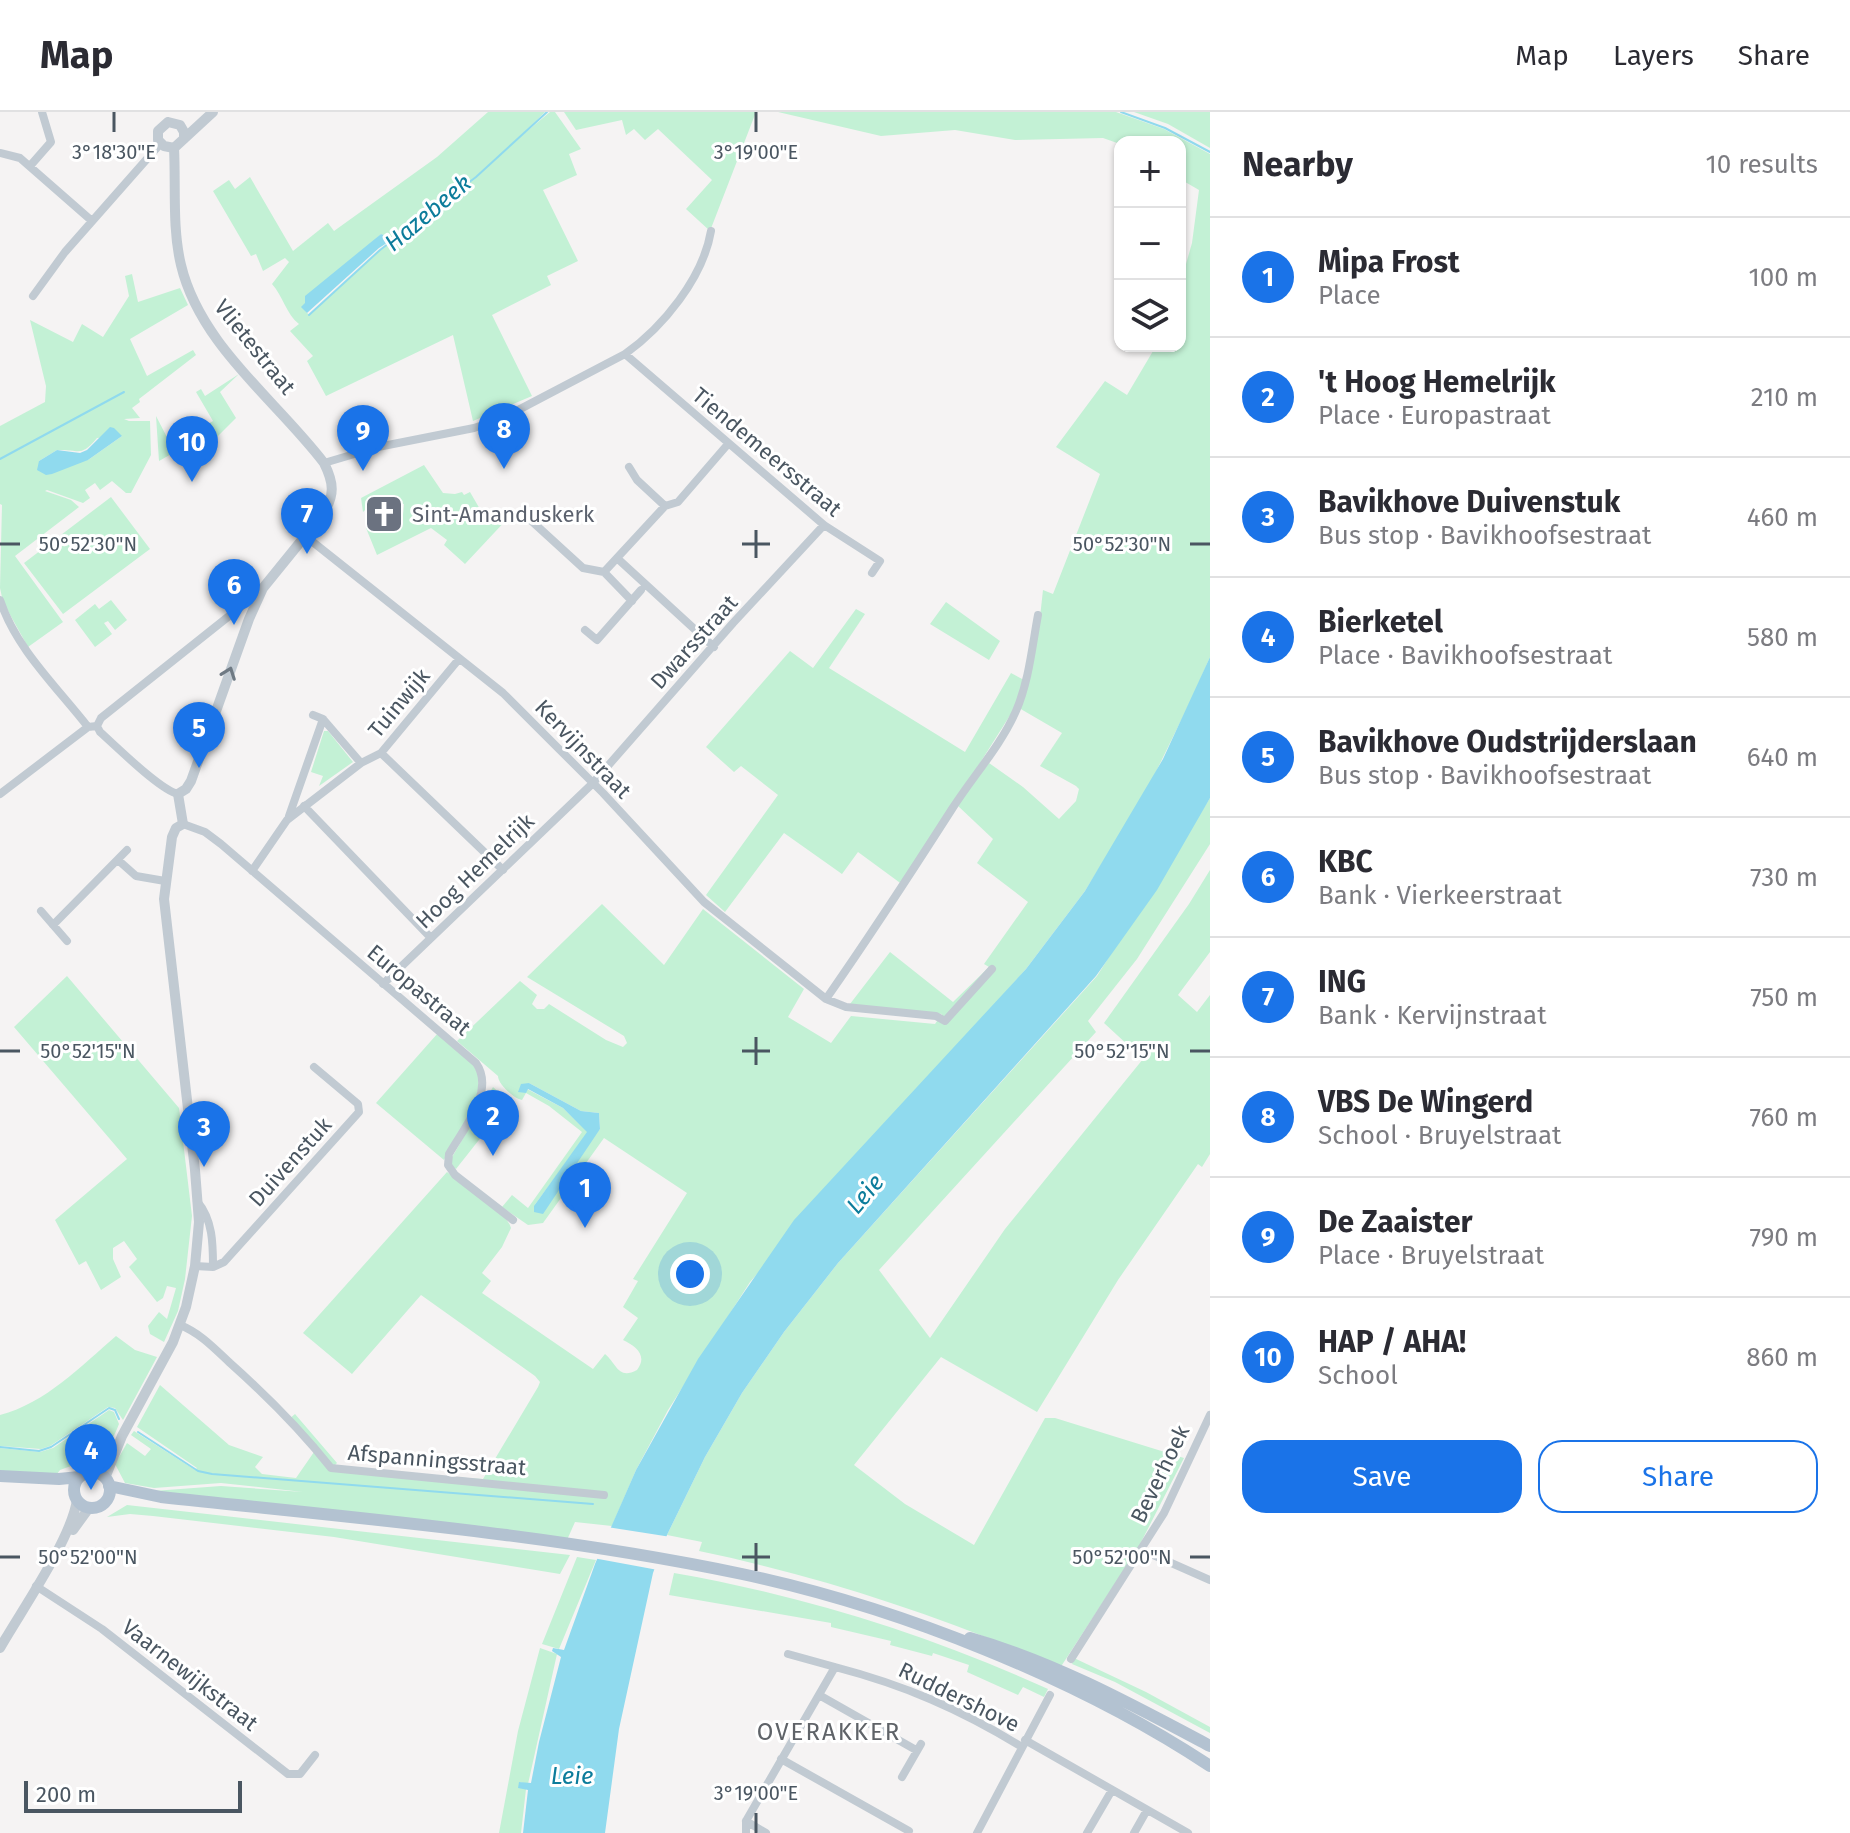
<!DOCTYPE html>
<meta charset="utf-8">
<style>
body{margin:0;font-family:"Fira Sans",sans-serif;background:#f2f2f3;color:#2b2b33}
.controls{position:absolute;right:24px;top:24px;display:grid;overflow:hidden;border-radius:16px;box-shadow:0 2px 6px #0004}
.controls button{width:72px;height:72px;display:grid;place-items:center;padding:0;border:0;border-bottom:2px solid #e1e1e2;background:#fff;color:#2b2b33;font:40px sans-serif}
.scale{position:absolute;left:24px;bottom:20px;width:218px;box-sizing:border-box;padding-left:8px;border:4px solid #4a5661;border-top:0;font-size:22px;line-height:28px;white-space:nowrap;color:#4a5661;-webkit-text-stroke:6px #fff;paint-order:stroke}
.you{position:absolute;left:690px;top:1162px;width:28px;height:28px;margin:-20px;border:6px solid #fff;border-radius:50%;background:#1a73e8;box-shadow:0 0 0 12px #1a73e833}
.badge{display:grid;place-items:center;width:52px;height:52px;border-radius:50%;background:#1a73e8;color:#fff;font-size:26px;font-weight:700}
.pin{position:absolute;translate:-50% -66px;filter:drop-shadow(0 2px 4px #0008)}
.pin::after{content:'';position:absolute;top:42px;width:28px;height:24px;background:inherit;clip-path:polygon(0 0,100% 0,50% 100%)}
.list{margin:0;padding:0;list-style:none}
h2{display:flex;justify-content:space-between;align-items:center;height:104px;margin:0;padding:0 32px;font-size:34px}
h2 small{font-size:26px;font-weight:400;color:#7c7c81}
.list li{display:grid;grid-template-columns:52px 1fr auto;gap:24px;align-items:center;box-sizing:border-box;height:120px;padding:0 32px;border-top:2px solid #e1e1e2}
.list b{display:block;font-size:30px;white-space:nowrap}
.list p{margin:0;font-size:26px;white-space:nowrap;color:#7c7c81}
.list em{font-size:26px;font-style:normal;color:#7c7c81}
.actions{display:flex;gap:16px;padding:24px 32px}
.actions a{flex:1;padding:18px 0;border:2px solid #1a73e8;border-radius:24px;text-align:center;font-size:28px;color:#1a73e8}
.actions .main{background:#1a73e8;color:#fff}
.icon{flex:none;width:44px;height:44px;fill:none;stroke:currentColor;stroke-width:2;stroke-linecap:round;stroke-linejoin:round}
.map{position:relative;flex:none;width:1210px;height:1721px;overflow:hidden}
header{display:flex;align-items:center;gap:48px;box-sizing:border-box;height:112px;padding:0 40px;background:#fff;border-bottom:2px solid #e1e1e2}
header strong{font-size:38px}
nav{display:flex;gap:44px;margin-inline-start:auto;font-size:28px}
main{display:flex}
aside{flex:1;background:#fff}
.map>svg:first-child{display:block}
.green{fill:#c3f1d5;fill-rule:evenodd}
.water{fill:#90daee}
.pier{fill:#f5f3f3}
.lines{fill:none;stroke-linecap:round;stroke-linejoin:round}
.stream{stroke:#90daee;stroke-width:2}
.minor{stroke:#c1cad2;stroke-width:8}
.tertiary{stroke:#c1cad2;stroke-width:10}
.primary{stroke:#b3c2d1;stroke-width:12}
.oneway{stroke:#6e7983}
.ticks{fill:none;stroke:#4a5661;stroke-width:3}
.labels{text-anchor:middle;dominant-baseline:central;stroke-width:6;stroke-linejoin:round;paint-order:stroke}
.street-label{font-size:22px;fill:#4a5661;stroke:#fff}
.worship-label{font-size:22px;fill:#5b616d;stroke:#fff;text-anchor:start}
.water-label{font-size:24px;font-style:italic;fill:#0c7c9b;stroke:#fff}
.neighbourhood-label{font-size:24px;letter-spacing:2px;fill:#5f6368;stroke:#fff}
.ticks-label{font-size:20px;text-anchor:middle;fill:#4a5661;stroke:#fff;stroke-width:6;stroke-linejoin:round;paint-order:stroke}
</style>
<header>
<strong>Map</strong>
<nav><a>Map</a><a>Layers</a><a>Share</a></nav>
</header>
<main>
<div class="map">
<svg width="1210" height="1721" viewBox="0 0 1210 1721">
<rect width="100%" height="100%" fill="#f5f3f3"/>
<!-- green -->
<path class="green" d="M488,0h57l-32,31 37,-31h5l26,37 -12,5 8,21 -34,15 35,71 -31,15 4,9 -59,30 40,81 -59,25 -20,-86 -127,61 -19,-35 6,-5 -23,-25 9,-7c-13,-10 -16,-28 -27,-40l17,-22 -4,-4 -22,13 -7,-17 -5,2 -38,-65 16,-11 6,9 15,-12 43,74 35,-28 6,8 103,-74zM381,122l13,7 -14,9 -71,65 -7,-8z
M564,0h192l-46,119 -24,-22 26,-29 -54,-51 -13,11 -11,-11 -8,6 -4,-15 -46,10z
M778,0h338l48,17 46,25v503l-18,41 -45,92 -62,101 -59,78 -276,313 -82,128 -32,60 -24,56 -37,-4 -8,18 -414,-49 68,-5 82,6 -82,-9 -67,5 -29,-5 -10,-19 12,-21 18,13 6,-7 -20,-14 3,-4 61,39 2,-2 -60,-41 23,-42 69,60 34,12 -8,10 7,7 34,4 18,-26 -26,-32 7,-6 42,49 -6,6 152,10 55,-92 2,-5 -5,-6 -114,-81 -69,79 -49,-41 144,-161c17,13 58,36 64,56l-9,19 -20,26 9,8 -9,12 111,76 12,-15c12,10 13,26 32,16 11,-14 -1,-24 -14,-30l15,-22 -15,-11 15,-26 -5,-2 54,-86 -83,-55 -61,85 -15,2 -26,-18 10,-12 16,13 54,-76 -33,-26 -23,-13 -4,7c-8,-1 -24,-16 -24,-24l-41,-35 63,-60 17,14 -5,9 5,5h7l5,-5 57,36 17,7 4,-4 -3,-7 -97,-59 75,-73 62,61 39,-56 101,80 -16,28 43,26 20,-27 84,8 7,-10 -92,-10 40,-52 63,50 36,-35 -5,-3 44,-62 -51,-39 16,-24 -36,-34 32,-42 34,24 36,32 17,-18 3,-12 -3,-3 -36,-20 22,-33 -43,-25 20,-82 4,-36 10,4 47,-120 -44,-27 49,-66 22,14 29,-49h24v-61l12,-42 7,-53 -19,-11v-37h-60v2l-17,-6 -88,2 -60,-10 -74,6zM529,971l52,28 18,2 1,16 -66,77 54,-74 -25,-24 -36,-19z
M1134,0h76v36l-42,-24z
M132,162l6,28 42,-14 8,17 -58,34 17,37 46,-26 3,5 -57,44 1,3 -8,6 8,10 -16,1 5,2h21l1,34 -20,38h-5l-14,-12 -12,9 -5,-7 -10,7 5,8 -7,5 -36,-13 -2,1 26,9 8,7 -64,49 48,66 -35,25 -25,-45 -3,-14 2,-83 -2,-1v-78l45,-24 1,-16 -16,-66 43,22 9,-18 21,13 26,-41 -4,-20zM122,324l-34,24 -49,1 18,-11c23,-1 23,8 40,-12z
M239,262l-19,18 16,26 -20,20 -4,-7 -53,30 -3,-45 15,29 42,-24 -17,-29 5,-3 4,7z
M424,353l19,28 12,1 7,-2 2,3 6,-3 18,31 18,-9 3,3 -44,47 -21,-19 3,-5 -16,-12 -54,27 -11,-27 36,-3 2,-21 -35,7 -3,-2 -3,3 -2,-14z
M111,385l39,52 -87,65 -39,-51z
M111,488l16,20 -12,10 -7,-9 -4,2 8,11 -17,13 -20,-27 20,-16 4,5z
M946,490l54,39 -11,19 -59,-36z
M856,497l9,5 -36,54 136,84 46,-79 13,7 -10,29 -111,176 -45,-33 -16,22 -58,-41 -59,79 -19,-17 72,-100 -37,-29 -7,6 -28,-25 84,-96 23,17z
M324,619h4l25,31 -34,24 4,-10 -12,-4z
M1210,686v46l-73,115 -49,62 8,11 -217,238 51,68 75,-109 138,-170 -39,-36 85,-119 21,-34v82l-32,43 19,17 13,-17v159l-8,13 -4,-3 -80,116 -81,132 -96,-55 -87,108 51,39 69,41 71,-127h10l129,40 -47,92 -77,118c-116,-51 -236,-91 -361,-117l3,-9 -35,-7 38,-78 37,-64 42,-61 54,-69 259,-287z
M67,864l112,132 13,108 -7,63 -7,32 -14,31 -14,-8 -2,-8 11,-14 8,7 9,-31 -9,-2 -4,12 -6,4 -28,-35 8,-8 -13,-18 -11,7v11l8,18 -20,13 -15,-29 -7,4 -24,-45 72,-61 -113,-132z
M438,921c12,11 29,22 37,35 15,25 -19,70 -31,92l-68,-57z
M493,975l10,9 -24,30 7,5 -30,38 -8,-5z
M116,1224l19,14 22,7 -34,63 -8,-12 -7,-1 -58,39 -9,3 -41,-3v-31c46,-12 81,-49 116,-79z
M109,1298l5,2 5,12c-12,33 -29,35 -59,46l-3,4 -57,-3v-23l40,4 13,-4z
M127,1393l443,50 -10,19 -226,-37 -181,-21 -23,-2 -23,3z
M577,1445l19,3 -37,89 -17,-5z
M674,1461c126,22 249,60 365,112l9,4 -4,8 -21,-10 -5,8 -51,-23 2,-7 -36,-12 -1,3 -42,-11 1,-4 -60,-14v-4l-162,-28z
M540,1536l17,6 -29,130 -9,-2v5l7,2 -5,44h-22l19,-102z
M1074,1546l72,34 64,35v6l-95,-51 -43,-18z"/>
<!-- water -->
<path class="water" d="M381,122l12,5 -14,9 -72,65 -6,-6 4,-4v-7z
M110,315l4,1 8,8 -34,24 -36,14 -6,1 -9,-5 2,-9 18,-11 23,3 7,-3z
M1210,545v141l-53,92 -61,86 -258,287 -54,69 -42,61 -37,64 -38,78 -14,38 -34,156 -14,104h-82l5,-43 -10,-2 1,-6 12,1 8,-41 22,-85 -9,-6 1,-3 11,2 31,-86 41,-94 62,-111 96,-139 232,-251 59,-78 78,-132z
M529,971l52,28 18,2 1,16 -57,85 -9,-2v-6l53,-74 -24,-24 -35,-19 -2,4 -8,-1 3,-8z"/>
<!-- pier -->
<path class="pier" d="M607,1415l64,10 -13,33 -65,-12z"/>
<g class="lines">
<!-- stream -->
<path class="stream" d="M1121,0l44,16 45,24
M309,203l71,-65 96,-73 71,-65
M0,347l124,-67
M138,1320l60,39 14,3 381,30
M0,1335l39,4 12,-4 58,-39 6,2 4,9"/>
<!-- minor -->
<path class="minor" d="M0,41l20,5 72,63
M30,54l21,-24 -9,-30
M33,184l32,-44 96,-109
M625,242l199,171 56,36 -8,12
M324,351l54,-16 96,-19 29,-10 122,-64c38,-27 78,-76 86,-123
M629,355l8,13 28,26
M525,403l58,53 21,4 61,-66 13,-4 50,-58
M304,423l199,158 100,100 101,109 122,97 20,8 90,9 9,5 47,-52
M618,447l96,88
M604,460l28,29
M0,488c16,49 57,87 88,127
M585,518l12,10 44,-50
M313,603l10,4 38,44
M97,614l3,6c17,15 60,58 78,62
M381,641l122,117
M0,682l88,-67 9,-1 4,-8 157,-125
M304,694l127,132
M289,704l34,-97
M183,712l22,8 16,12 255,219c20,28 -13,66 -27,91l-1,11 7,10 58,45
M118,748l18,16 29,5
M252,759l35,-51 74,-57 20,-10 78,-94
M41,799l26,30
M53,813l74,-75
M383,872l209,-200 141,-161 91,-98
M826,887c44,-63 85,-126 126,-190 21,-33 48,-62 64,-98 13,-30 16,-64 22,-96
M197,1089c16,19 16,43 16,66
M195,1154l18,1 11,-5 135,-150 -1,-8 -44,-37
M180,1213c20,8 34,23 50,38 37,33 70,66 101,105l273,27
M1142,1438l68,30
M36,1474l66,43 186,145h12l15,-19
M788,1542l47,13
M1071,1547l93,-146 46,-98
M819,1583l97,55
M1025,1628l163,93
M781,1647l128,72
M902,1665l19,-33
M746,1709l89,-154c69,18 125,42 187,80
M746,1721v-12l20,12
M977,1721l73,-138
M1087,1721l25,-43
M1134,1721l13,-23"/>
<!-- tertiary -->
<path class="tertiary" d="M168,10l-10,9v9l6,6 10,2
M168,10l12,3 4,7v7
M174,36l39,-36
M92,1360l19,-22
M105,1366l17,-42 51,-94 13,-35 9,-41 4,-44 -4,-52 -31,-271 8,-62 4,-9 7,-4 -5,-30 8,-5 5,-8 58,-162 14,-31 60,-74c12,-19 11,-31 1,-51 -48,-63 -124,-118 -143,-198 -9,-37 -5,-79 -7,-117
M73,1418l16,-22
M0,1536c21,-37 71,-108 77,-148"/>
<!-- primary -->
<path class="primary" d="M74 1378a18 18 0 1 1 36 0a18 18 0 1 1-36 0Z
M0,1364l59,3 20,-2
M109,1374l52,11c194,21 390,37 581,77 156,33 335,104 468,192
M970,1526c84,24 163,67 240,108"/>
</g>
<!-- one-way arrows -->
<defs><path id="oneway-chevron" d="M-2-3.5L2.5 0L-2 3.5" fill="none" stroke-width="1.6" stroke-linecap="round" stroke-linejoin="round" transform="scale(2)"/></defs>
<use class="oneway" href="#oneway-chevron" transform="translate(229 561) rotate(-70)"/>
<!-- ticks -->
<path class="ticks" d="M114,0v20M756,0v20M756,418v28M0,432h20M742,432h28M1190,432h20M756,925v28M0,939h20M742,939h28M1190,939h20M756,1431v28M0,1445h20M742,1445h28M1190,1445h20M756,1701v20"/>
<!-- icons -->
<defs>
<symbol id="church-square" viewBox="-11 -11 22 22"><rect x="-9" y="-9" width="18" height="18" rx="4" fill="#6b7280" stroke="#fff"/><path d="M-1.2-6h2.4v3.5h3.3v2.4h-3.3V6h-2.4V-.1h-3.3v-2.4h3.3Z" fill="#fff"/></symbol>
</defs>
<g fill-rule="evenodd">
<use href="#church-square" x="362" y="380" width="44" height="44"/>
</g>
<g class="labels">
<!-- street labels -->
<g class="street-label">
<text transform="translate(255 235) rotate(51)">Vlietestraat</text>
<text transform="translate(767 340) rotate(40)">Tiendemeersstraat</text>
<text transform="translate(694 530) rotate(-48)">Dwarsstraat</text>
<text transform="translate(399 591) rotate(-50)">Tuinwijk</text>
<text transform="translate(583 637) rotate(46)">Kervijnstraat</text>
<text transform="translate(475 759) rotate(-44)">Hoog Hemelrijk</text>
<text transform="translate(419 878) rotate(40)">Europastraat</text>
<text transform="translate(290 1050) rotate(-48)">Duivenstuk</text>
<text transform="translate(437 1348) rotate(5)">Afspanningsstraat</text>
<text transform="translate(1160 1362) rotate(-64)">Beverhoek</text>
<text transform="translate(190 1563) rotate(38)">Vaarnewijkstraat</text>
<text transform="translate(959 1585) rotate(26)">Ruddershove</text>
</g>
<!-- worship labels -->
<g class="worship-label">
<text x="412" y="402">Sint-Amanduskerk</text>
</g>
<!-- water labels -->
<g class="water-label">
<text transform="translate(428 101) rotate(-40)">Hazebeek</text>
<text transform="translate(865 1082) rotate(-50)">Leie</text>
<text x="572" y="1664">Leie</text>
</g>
<!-- neighbourhood labels -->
<g class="neighbourhood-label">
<text x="829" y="1620">OVERAKKER</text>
</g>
</g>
<g class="ticks-label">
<text x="114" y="47">3°18'30"E</text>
<text x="756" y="47">3°19'00"E</text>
<text x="88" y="439">50°52'30"N</text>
<text x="1122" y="439">50°52'30"N</text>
<text x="88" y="946">50°52'15"N</text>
<text x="1122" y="946">50°52'15"N</text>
<text x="88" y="1452">50°52'00"N</text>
<text x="1122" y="1452">50°52'00"N</text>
<text x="756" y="1688">3°19'00"E</text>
</g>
</svg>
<div class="controls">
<button>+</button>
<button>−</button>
<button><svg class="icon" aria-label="layers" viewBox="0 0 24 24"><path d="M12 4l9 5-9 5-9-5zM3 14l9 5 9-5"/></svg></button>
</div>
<div class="scale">200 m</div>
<div class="you"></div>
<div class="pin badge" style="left:585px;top:1116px">1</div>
<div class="pin badge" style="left:493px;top:1044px">2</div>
<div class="pin badge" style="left:204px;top:1055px">3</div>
<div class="pin badge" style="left:91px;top:1378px">4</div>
<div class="pin badge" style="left:199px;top:656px">5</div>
<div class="pin badge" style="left:234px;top:513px">6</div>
<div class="pin badge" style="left:307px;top:442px">7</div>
<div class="pin badge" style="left:504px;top:357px">8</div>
<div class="pin badge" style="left:363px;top:359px">9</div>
<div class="pin badge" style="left:192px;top:370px">10</div>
</div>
<aside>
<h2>Nearby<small>10 results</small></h2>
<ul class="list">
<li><span class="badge">1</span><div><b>Mipa Frost</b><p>Place</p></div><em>100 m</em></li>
<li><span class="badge">2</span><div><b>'t Hoog Hemelrijk</b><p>Place · Europastraat</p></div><em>210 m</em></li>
<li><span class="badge">3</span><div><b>Bavikhove Duivenstuk</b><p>Bus stop · Bavikhoofsestraat</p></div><em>460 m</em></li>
<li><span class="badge">4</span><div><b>Bierketel</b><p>Place · Bavikhoofsestraat</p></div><em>580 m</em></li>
<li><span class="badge">5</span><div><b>Bavikhove Oudstrijderslaan</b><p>Bus stop · Bavikhoofsestraat</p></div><em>640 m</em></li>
<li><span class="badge">6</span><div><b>KBC</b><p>Bank · Vierkeerstraat</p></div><em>730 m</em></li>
<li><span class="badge">7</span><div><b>ING</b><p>Bank · Kervijnstraat</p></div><em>750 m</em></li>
<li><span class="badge">8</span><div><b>VBS De Wingerd</b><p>School · Bruyelstraat</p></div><em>760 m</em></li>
<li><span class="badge">9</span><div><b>De Zaaister</b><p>Place · Bruyelstraat</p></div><em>790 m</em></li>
<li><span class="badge">10</span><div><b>HAP / AHA!</b><p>School</p></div><em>860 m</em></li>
</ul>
<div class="actions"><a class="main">Save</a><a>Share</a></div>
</aside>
</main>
